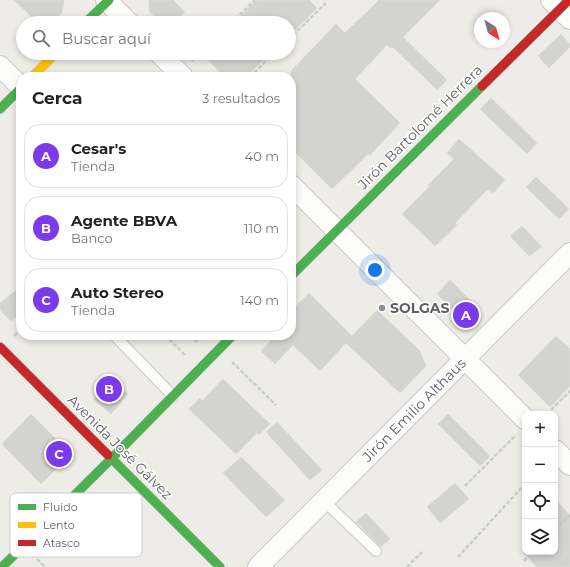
<!DOCTYPE html>
<html lang="es">
<meta charset="utf-8">
<style>
body{margin:0;font-family:Montserrat,sans-serif;background:#f2f2f2;color:#222}
.controls{position:absolute;right:12px;bottom:12px;display:grid;overflow:hidden;border-radius:8px;box-shadow:0 2px 6px #0003}
.controls button{width:36px;height:36px;display:grid;place-items:center;padding:0;border:0;border-bottom:1px solid #e0e0e0;background:#fff;color:#222;font:20px sans-serif}
.compass{position:absolute;left:474px;top:12px;width:36px;height:36px;border-radius:50%;background:#fff;box-shadow:0 2px 6px #0003;rotate:143deg}
.you{position:absolute;left:375px;top:270px;width:14px;height:14px;margin:-10px;border:3px solid #fff;border-radius:50%;background:#1a73e8;box-shadow:0 0 0 6px #1a73e833}
.badge{display:grid;place-items:center;width:26px;height:26px;border-radius:50%;background:#7c3aed;color:#fff;font-size:13px;font-weight:700}
.pin{position:absolute;translate:-50% -50%;border:2px solid #fff;box-shadow:0 1px 4px #0006}
.list{margin:0;padding:0;list-style:none}
h2{display:flex;justify-content:space-between;align-items:center;height:52px;margin:0;padding:0 16px;font-size:17px}
h2 small{font-size:13px;font-weight:400;color:#767676}
.list li{display:grid;grid-template-columns:26px 1fr auto;gap:12px;align-items:center;box-sizing:border-box;height:64px;margin:0 8px 8px;padding:0 8px;border:1px solid #e0e0e0;border-radius:16px}
.list b{display:block;font-size:15px;white-space:nowrap}
.list p{margin:0;font-size:13px;white-space:nowrap;color:#767676}
.list em{font-size:13px;font-style:normal;color:#767676}
.icon{flex:none;width:22px;height:22px;fill:none;stroke:currentColor;stroke-width:2;stroke-linecap:round;stroke-linejoin:round}
.map{position:relative;flex:none;width:570px;height:567px;overflow:hidden}
.search{position:absolute;background:#fff;box-shadow:0 2px 6px #0003;left:16px;top:16px;width:280px;height:44px;display:flex;align-items:center;gap:10px;box-sizing:border-box;padding:0 14px;border-radius:22px;color:#767676;font-size:15px}
.panel{position:absolute;background:#fff;box-shadow:0 2px 6px #0003;left:16px;top:72px;width:280px;height:268px;border-radius:16px}
.map>svg:first-child{display:block}
.building{fill:#d3d3d0;stroke:#dcdbd6}
.lines{fill:none;stroke-linecap:round;stroke-linejoin:round}
.lane-casing{stroke:#c8c8c8;stroke-width:12}
.street-casing{stroke:#c8c8c8;stroke-width:22}
.fast-casing{stroke:#c9c9c9;stroke-width:10}
.slow-casing{stroke:#c9c9c9;stroke-width:10}
.jam-casing{stroke:#c9c9c9;stroke-width:10}
.path{stroke:#c9cdcb;stroke-width:2.5;stroke-dasharray:4 2;stroke-linecap:butt}
.lane{stroke:#fcfcfb;stroke-width:10}
.street{stroke:#fcfcfb;stroke-width:20}
.fast{stroke:#4caf50;stroke-width:9}
.slow{stroke:#ffc107;stroke-width:9}
.jam{stroke:#c62828;stroke-width:9}
.poi-dot{fill:#8f9193;stroke:#fff;stroke-width:1.5}
.labels{text-anchor:middle;dominant-baseline:central;stroke-width:3;stroke-linejoin:round;paint-order:stroke}
.street-label{font-size:14px;fill:#5d6066;stroke:#fff}
.poi-label{font-size:14px;font-weight:bold;fill:#5d6066;stroke:#fff;text-anchor:start}
.key{fill:#fff;stroke:#cecfd1;stroke-width:1}
.key-label{font-size:11px;fill:#5d6066}
</style>
<div class="map">
<svg width="570" height="567" viewBox="0 0 570 567">
<rect width="100%" height="100%" fill="#edece7"/>
<!-- building -->
<path class="building" d="M14,0h50l-2,13 -10,10h-14z
M149,0h24l12,12 -11,11h-14l-11,-12z
M257,0h52l8,8 -28,28v-13h-55z
M379,0h61l-37,37 44,43 -10,10 -44,-43 -2,1 -4,-3 -32,34 45,44 -30,32 -2,-1 -36,35 -41,-41v-77l45,-47 9,9z
M561,34l9,10v3l-21,21 -11,-12z
M201,53h70l-25,24h-21z
M491,98l46,45 -10,11 -47,-45z
M459,139l46,41 -12,13 -5,-4 -33,34 2,2 -22,21 -33,-32 28,-28 -2,-1 26,-26 -7,-6z
M536,177l33,32 -10,10 -33,-32z
M522,226l20,21 -13,9 -19,-20z
M450,280l30,30 -14,14 -29,-30z
M21,286v27l-10,8 -11,-11v-7z
M309,293l43,43 25,-26 43,41 6,15 -26,27 -54,-50 -26,28 -27,-26 -18,19 -14,-13 15,-16h15v-24z
M556,336l14,13v37l-20,21 -32,-32z
M223,379l47,45 -11,11 -2,-2 -21,21 -47,-45 11,-11 2,3z
M111,380l17,14 -17,20 -17,-15z
M31,414l40,40 -30,30 -39,-40z
M448,414l42,42 -10,10 -42,-42z
M277,422l45,48 -12,10 -44,-48z
M241,457l44,43 -19,17 -43,-44z
M455,483l14,16 -29,24 -13,-16z
M555,499l15,16v52h-33l-14,-15h32z
M366,513l24,26 -9,8 -25,-25z"/>
<g class="lines">
<defs>
<path id="lane" d="M114,335l59,61
M324,501l52,50"/>
<path id="street" d="M106,0l23,23
M551,0l19,19
M159,53l24,24
M0,66l21,21
M291,185l234,234
M555,450l15,15
M258,567l312,-314"/>
<path id="fast" d="M85,23l24,-23
M0,109l21,-21
M291,276l191,-190
M108,455l112,112
M2,567l110,-109 121,-123"/>
<path id="slow" d="M32,77l24,-24"/>
<path id="jam" d="M482,86l87,-86
M0,347l108,108"/>
</defs>
<!-- lane casing -->
<use href="#lane" class="lane-casing"/>
<!-- street casing -->
<use href="#street" class="street-casing"/>
<!-- fast casing -->
<use href="#fast" class="fast-casing"/>
<!-- slow casing -->
<use href="#slow" class="slow-casing"/>
<!-- jam casing -->
<use href="#jam" class="jam-casing"/>
<!-- path -->
<path class="path" d="M231,23l24,-23
M289,39l37,-36
M192,61l8,-8
M250,77l24,-24
M165,335l21,21
M190,335l8,8
M14,336l7,-7
M232,362l44,43
M547,414l23,-23
M465,486l51,-51
M555,530l15,-15
M458,557l67,-73
M37,559l8,8
M524,561l9,-9
M407,567l15,-15"/>
<!-- lane -->
<use href="#lane" class="lane"/>
<!-- street -->
<use href="#street" class="street"/>
<!-- fast -->
<use href="#fast" class="fast"/>
<!-- slow -->
<use href="#slow" class="slow"/>
<!-- jam -->
<use href="#jam" class="jam"/>
</g>
<!-- markers -->
<circle class="poi-dot" cx="382" cy="308" r="4"/>
<g class="labels">
<!-- street labels -->
<g class="street-label">
<text transform="translate(420 127) rotate(-45)">Jirón Bartolomé Herrera</text>
<text transform="translate(414 410) rotate(-45)">Jirón Emilio Althaus</text>
<text transform="translate(120 447) rotate(45)">Avenida José Gálvez</text>
</g>
<!-- poi labels -->
<g class="poi-label">
<text x="390" y="308">SOLGAS</text>
</g>
</g>
<!-- legend -->
<rect x="10" y="493" width="132" height="64" rx="6" class="key"/>
<rect x="18" y="504" width="18" height="6" fill="#4caf50"/>
<rect x="18" y="522" width="18" height="6" fill="#ffc107"/>
<rect x="18" y="540" width="18" height="6" fill="#c62828"/>
<g class="key-label">
<text x="43" y="511">Fluido</text>
<text x="43" y="529">Lento</text>
<text x="43" y="547">Atasco</text>
</g>
</svg>
<div class="controls">
<button>+</button>
<button>−</button>
<button><svg class="icon" aria-label="locate" viewBox="0 0 24 24"><circle cx="12" cy="12" r="6"/><path d="M12 2v4M12 18v4M2 12h4M18 12h4"/></svg></button>
<button><svg class="icon" aria-label="layers" viewBox="0 0 24 24"><path d="M12 4l9 5-9 5-9-5zM3 14l9 5 9-5"/></svg></button>
</div>
<svg class="compass" viewBox="-18 -18 36 36"><path d="M0-13l5 13h-10z" fill="#e53935"/><path d="M0 13l5-13h-10z" fill="#767676"/></svg>
<div class="you"></div>
<div class="pin badge" style="left:466px;top:315px">A</div>
<div class="pin badge" style="left:109px;top:389px">B</div>
<div class="pin badge" style="left:59px;top:454px">C</div>
<div class="search"><svg class="icon" aria-label="search" viewBox="0 0 24 24"><circle cx="10" cy="10" r="6"/><path d="M15 15l6 6"/></svg>Buscar aquí</div>
<section class="panel">
<h2>Cerca<small>3 resultados</small></h2>
<ul class="list">
<li><span class="badge">A</span><div><b>Cesar's</b><p>Tienda</p></div><em>40 m</em></li>
<li><span class="badge">B</span><div><b>Agente BBVA</b><p>Banco</p></div><em>110 m</em></li>
<li><span class="badge">C</span><div><b>Auto Stereo</b><p>Tienda</p></div><em>140 m</em></li>
</ul>
</section>
</div>
